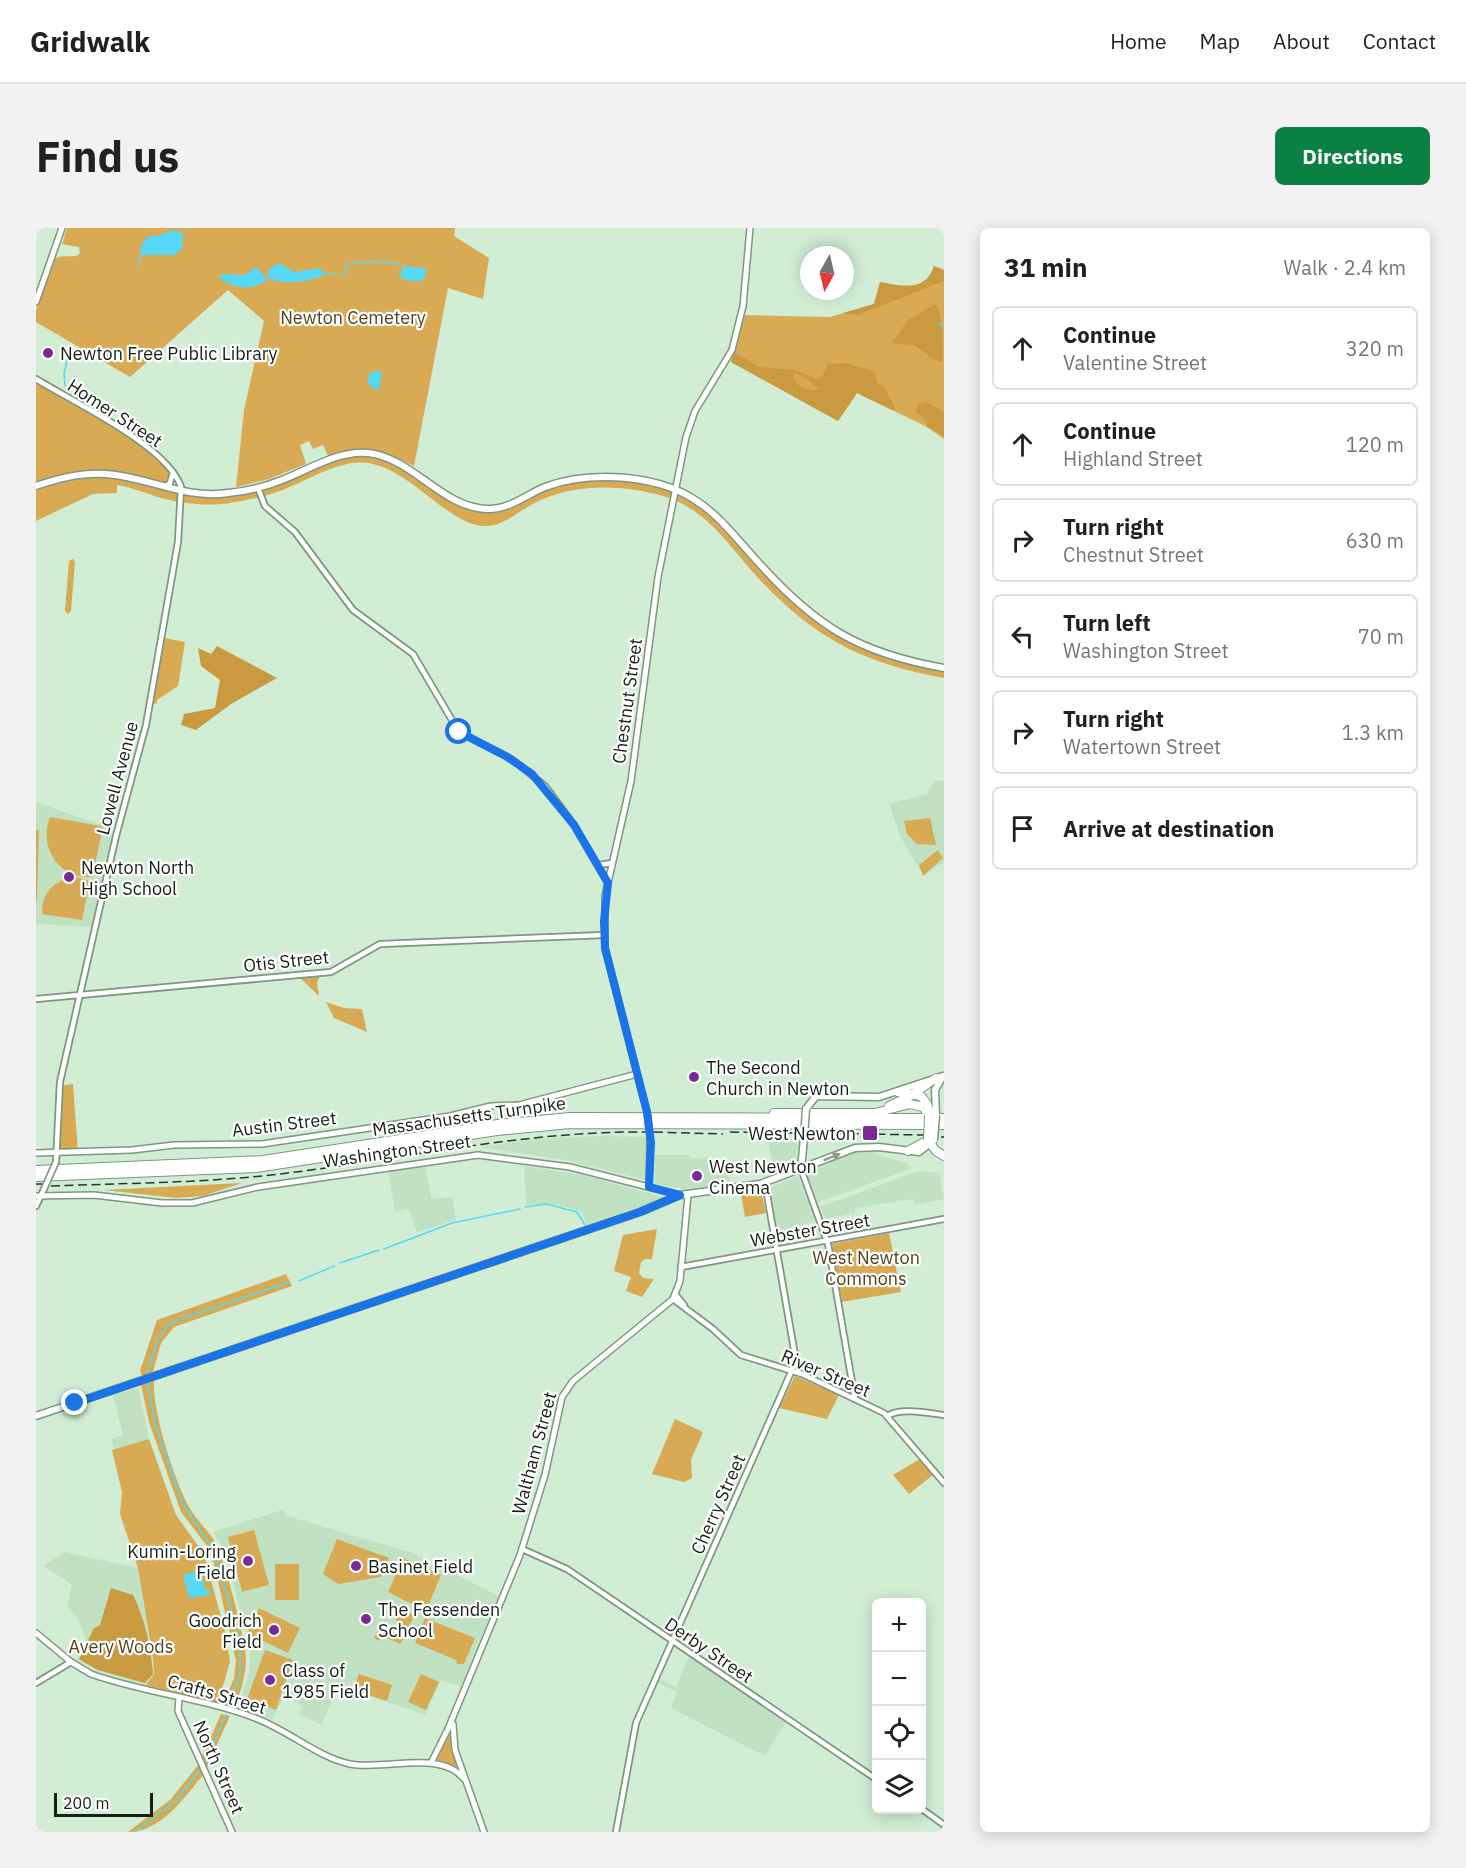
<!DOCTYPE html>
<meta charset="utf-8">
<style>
body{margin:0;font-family:"IBM Plex Sans",sans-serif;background:#f2f2f2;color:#202124}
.controls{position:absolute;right:18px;bottom:18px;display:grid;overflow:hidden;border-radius:9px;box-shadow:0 3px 15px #0003}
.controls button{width:54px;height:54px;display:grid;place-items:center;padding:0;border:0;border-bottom:2px solid #e0e0e0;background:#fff;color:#202124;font:30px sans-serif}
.compass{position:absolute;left:764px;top:18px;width:54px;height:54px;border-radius:50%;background:#fff;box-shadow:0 3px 15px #0003;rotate:188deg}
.scale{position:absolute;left:18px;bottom:15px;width:99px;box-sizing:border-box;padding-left:6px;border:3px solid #151f16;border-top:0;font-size:16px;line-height:21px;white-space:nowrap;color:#151f16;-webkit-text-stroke:4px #fff;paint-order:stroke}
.stop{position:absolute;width:18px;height:18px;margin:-14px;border:4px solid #1a73e8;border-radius:50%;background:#fff}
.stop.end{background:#1a73e8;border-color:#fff;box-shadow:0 2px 6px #0008}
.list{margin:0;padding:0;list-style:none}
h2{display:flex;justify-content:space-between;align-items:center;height:78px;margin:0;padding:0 24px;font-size:26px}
h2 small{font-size:20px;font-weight:400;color:#757577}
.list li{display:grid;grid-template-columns:39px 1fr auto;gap:18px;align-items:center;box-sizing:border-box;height:84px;margin:0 12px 12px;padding:0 12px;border:2px solid #e0e0e0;border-radius:9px}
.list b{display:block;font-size:22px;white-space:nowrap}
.list p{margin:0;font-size:20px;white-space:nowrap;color:#757577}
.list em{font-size:20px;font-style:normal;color:#757577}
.icon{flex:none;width:33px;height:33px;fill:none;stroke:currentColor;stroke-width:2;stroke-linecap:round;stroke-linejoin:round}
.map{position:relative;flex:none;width:908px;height:1604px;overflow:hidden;border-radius:9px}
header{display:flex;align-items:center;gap:36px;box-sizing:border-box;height:84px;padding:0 30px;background:#fff;border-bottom:2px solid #e0e0e0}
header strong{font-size:28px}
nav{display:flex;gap:33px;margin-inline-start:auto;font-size:21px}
.intro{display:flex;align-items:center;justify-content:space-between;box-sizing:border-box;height:144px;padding:0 36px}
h1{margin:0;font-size:42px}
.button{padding:15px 27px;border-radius:9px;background:#0b8043;color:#fff;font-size:21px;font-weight:700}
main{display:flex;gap:36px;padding:0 36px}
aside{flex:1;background:#fff;border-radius:9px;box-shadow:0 3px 15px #0003}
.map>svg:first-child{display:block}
.built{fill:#c0e2c3}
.green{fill:#d9aa54}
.forest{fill:#ca9a40;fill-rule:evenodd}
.water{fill:#55d9f6}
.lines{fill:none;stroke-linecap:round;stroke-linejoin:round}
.stream{stroke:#55d9f6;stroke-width:1.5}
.tertiary-casing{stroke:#7d9780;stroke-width:8}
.secondary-casing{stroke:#7d9780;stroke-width:8}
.primary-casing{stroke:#7d9780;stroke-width:9}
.motorway-casing{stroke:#7d9780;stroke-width:10}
.tertiary{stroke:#fff;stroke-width:4.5}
.secondary{stroke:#fff;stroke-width:5}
.primary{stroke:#fff;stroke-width:6}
.motorway{stroke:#fff;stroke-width:8}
.rail{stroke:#29352b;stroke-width:1.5;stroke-dasharray:9 4.5;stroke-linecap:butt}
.tertiary-bridge-casing{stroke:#7d9780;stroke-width:8;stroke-linecap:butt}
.secondary-bridge-casing{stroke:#7d9780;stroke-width:8;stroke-linecap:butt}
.primary-bridge-casing{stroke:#7d9780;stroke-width:9;stroke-linecap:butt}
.motorway-bridge-casing{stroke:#7d9780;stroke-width:10;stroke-linecap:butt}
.tertiary-bridge{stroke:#fff;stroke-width:4.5}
.secondary-bridge{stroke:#fff;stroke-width:5}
.primary-bridge{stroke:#fff;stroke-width:6}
.motorway-bridge{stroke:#fff;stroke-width:8}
.oneway{fill:#969a96}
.route{stroke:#1a73e8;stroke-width:8}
.poi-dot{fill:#7c2998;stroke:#fff;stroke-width:2}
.labels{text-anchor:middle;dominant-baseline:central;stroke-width:4.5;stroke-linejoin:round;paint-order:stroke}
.park-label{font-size:18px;fill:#56411c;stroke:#fff}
.poi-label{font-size:18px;fill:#151f16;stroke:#fff;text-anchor:start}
.street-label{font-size:18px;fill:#151f16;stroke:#fff}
</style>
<header>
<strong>Gridwalk</strong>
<nav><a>Home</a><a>Map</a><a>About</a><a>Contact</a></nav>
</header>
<div class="intro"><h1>Find us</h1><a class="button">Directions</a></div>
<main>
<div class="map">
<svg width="908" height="1604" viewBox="0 0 908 1604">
<rect width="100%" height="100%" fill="#d1eed4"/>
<!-- built -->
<path class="built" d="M899,552l9,1v81l-20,14 -23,-38 -12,-34 38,-10z
M0,574l77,27 -21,98 -56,-3z
M568,908l42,1 -1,43 -75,-19 -90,-14 55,-8z
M732,914h31l-4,19 -20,11z
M835,923l5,4 31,8 3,6 -92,33 -12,-30 50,-20z
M619,927h35l1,4 18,-2 2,14 17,-1 2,11 -2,3 -45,5 -28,-5z
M488,938l60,9 81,23 -78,27 -6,-14 -33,-8 -22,2z
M389,939l7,32 20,-2 4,23 -39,12 -8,-23 -14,3 -7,-41z
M883,943l20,2 5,26 -29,6 -2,-6 -58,9v5l-31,6 -4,-12z
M762,948l18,45 -39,11 -8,-44z
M100,1160l3,3 10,48 -34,11 -4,-11 12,-4 -10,-40z
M246,1282l5,6 123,36 89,44 -38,91 -20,-7 -16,35 -86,-30 -18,40 -22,-11 4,-8 -19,-9 -12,23 -34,-13 11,-35 1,-22 -25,-98 -12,-20z
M29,1324l73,16 16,106 -8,11 -49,-14 -20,-11 9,-20 -8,-22 -11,-11 5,-23 -29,-18z
M653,1428l97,66 -21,34 -94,-48 6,-16 -19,-9 2,-4 16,8z"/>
<!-- green -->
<path class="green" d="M31,0h388l-1,8 35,22 -6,41 -35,-11 -34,178c-34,-17 -49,-22 -86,-10l-5,-11 -10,4 -4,-8 -9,4 6,19 -37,15 -33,8 8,-77 20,-89 -36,-31 -98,87 -94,-55v-12l19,-51c9,-6 19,1 25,-6l-1,-6 -17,-3z
M898,38l10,4v169l-17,-12 -70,-34 -19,28 -107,-59 14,-47 85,2 44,-13 6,-22c22,4 46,10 54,-16z
M0,151l102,61 35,32 -5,13 15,8 64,-3 75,-27 41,-10 29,8 63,39 40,9 53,-23 54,-8 54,6 47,21 94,98 62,42 85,23v10c-77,-14 -127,-38 -181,-95 -32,-33 -53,-73 -100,-87 -42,-12 -93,-13 -132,9 -15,8 -28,21 -46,21 -36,0 -74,-57 -117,-63 -28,-4 -61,18 -88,28 -14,5 -30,9 -45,11 -24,5 -50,2 -74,-4 -14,-4 -29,-11 -44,-13v8l-24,1 -57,27z
M37,331l2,3 -4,49 -3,3 -3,-3 4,-50z
M129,410l20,4 -7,44 -21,14v4l-4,-1z
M14,589l51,9 2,2 -11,49c-33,2 -54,-30 -42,-60z
M894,590l6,27 -19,-1 -10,-10 -3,-13z
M0,602h3l-2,71h-1z
M902,622l5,8 -20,18 -4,-11z
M40,649l14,4 -8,39 -40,-6c-1,-22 14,-35 34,-37z
M285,745l-4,10 2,13 -20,-19z
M290,774l18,6 18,1 5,23 -33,-14z
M37,856l5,69h-20l2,-67z
M206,955l-39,13 -26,2 -73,-8z
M725,964l5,21 -21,4 -4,-23z
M621,1001l-5,30h-7l-4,3 -2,11 4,5 11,1 -12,18 -16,-6 5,-14 -17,-6 9,-36z
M853,1005l12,59 -59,10 -10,-58z
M250,1046l6,12 -118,41 -13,16 -8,29 -11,4 -2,-5 17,-51z
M759,1148l44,19 -12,24 -48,-11z
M118,1152c-2,31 20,99 35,127 8,15 23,26 29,41 8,19 28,92 28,111 0,17 -6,33 -11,49l-12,-3 11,-27 2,-17 -22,-97 -7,-18 -26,-34 -32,-90 -8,-38z
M639,1191l28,13 -12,28 1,18 -8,4 -32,-8z
M113,1211l27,76 28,39 21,78 5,30 -12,41 -72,-18 8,-11 -1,-15 -15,-91 -18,-54 2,-22 -10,-42z
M884,1231l13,16 -24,19 -16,-19z
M218,1302l15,55 -27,7 -14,-55z
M301,1311l52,19 -8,19 -43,7 -15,-10z
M367,1330l38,17 -13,31 -8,2 -32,-16z
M239,1336h24v36h-24z
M223,1380l41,20 -12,25 -41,-20z
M364,1383l15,4 -9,16 -10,-11z
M389,1390l50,20 -11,26h-7l-1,-4 -41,-17z
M346,1396l6,2 1,6 15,4 -3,8 -19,-8 -3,5 -5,-3z
M229,1422l28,10 -17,50 -29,-11z
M323,1446l33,11 -5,16 -34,-11z
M385,1446l18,8 -13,28 -18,-8z
M185,1486l9,2 -23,51 -5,-10z
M414,1506l8,33 -22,-7z
M163,1536l4,11c-19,23 -42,57 -75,57l42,-32z"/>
<!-- forest -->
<path class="forest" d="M898,38l10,4v11l-86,34 -15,-2 31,-9 6,-22c22,5 46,10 54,-16z
M897,77h3c6,7 8,48 6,57l-11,-4 -17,-13 -22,-2 15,-22z
M698,124l25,15 35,3 23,9 5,-2 6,-13 17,-1 29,8 3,12 7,4 11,21 -3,2 -35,-17 -19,28 -107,-59zM758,145l12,5 13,11c-10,4 -20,-2 -26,-10z
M891,174l17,10v24l-17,-9 -1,-6 -10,-10 2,-7z
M181,418l60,32 -46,26 -35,26 -15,-5 3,-11 31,-6 5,-28 -19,-14 -3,-18 13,6z
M75,1360l22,7c12,24 18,52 20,79l-8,9 -47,-13 -19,-11 15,-31 6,-3z"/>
<!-- water -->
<path class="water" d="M134,3h9l4,3 -1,15 -8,6h-35l4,-13 6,-6h9z
M243,35l15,9 26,-4 4,7c-12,6 -41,11 -55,3 -14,14 -37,11 -50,-1l3,-3 23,1 11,-8 11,12 2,-10z
M367,38l21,2 3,3 -3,8c-4,4 -19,2 -24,-2z
M338,143h6l2,3 -4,17 -10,-7v-8z
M165,1342l4,20 4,-1 1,6 -21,3 -6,-23z"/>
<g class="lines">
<!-- stream -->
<path class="stream" d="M101,38l3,-10
M288,45l4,2 7,-2
M304,46l4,1 3,-10c10,-5 46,-4 55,1
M902,95l6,4
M29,158l-1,-12 4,-18
M489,979l21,-3 31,8 8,13
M348,1021l68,-26 68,-14
M304,1035l39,-13
M263,1053l35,-15
M111,1145l10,-34 14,-17 118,-40
M112,1155l7,41 27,78 34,52 24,90v31l-11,31
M169,1534l21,-47
M99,1604l43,-33 22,-30"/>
<defs>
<path id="tertiary" d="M0,151c37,23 132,67 145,108l-3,55 -32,183 -30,111 -56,246 -4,80
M128,259l6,-4 3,-11
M222,260l7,18 30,26 58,78 60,44 46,78 54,28 32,26 29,39 34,58
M563,637l13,-2
M0,771l295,-27 49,-28 224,-9
M765,941l27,75 27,155
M0,978l8,-17
M645,1039l263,-48
M639,1066l9,11
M637,1071l40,30 28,26 61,19 82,39 60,70
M851,1188c14,-9 41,-3 57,-1
M486,1321l45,20 309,210
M0,1455l35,-21
M886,1581l22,16
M580,1604l20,-109 160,-362 -31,-178"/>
<path id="secondary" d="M0,74l26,-74
M611,884l-42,-164v-52l26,-115 27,-204 28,-140 9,-26 37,-61 11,-44 7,-78
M0,925l96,-3 42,-5 88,-1 188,-28 41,-10 28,-1 118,-31
M613,959l1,-51
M0,968l58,-1 68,8h30l66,-16 220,-32 92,12 110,28
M0,1405l35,29 20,12c53,19 112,24 164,44 33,12 62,39 95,46 34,7 91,-15 114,15
M143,1470l-1,13 54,121
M417,1496l2,26 29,82
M395,1535l17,-34 72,-174 25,-80 17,-78 11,-16 100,-82 7,-18 8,-86"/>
<path id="primary" d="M0,258c26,-9 51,-15 79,-11 39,5 72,24 113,18 19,-2 37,-6 54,-13 26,-10 57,-30 86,-27 46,5 74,56 121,56 21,0 37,-14 56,-22 40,-15 99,-13 138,6 32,16 50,42 74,68 58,65 101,92 187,107
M770,881l10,-13 63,1 64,-21
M900,887l-1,-25 8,-14
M765,941l3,-31
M0,1188l604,-204 40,-17 80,-11 95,-36 24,-1 40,5 14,-11"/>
<path id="motorway" d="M862,864l23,4 6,8 3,9
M853,878l21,-10 26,-18
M738,885h101l35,-9 13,3 5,8
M872,923l20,-11 8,11 8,5
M0,942l227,-10 235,-36 72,-7 374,1
M0,949l220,-9 241,-37 73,-7 374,1"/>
</defs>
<!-- tertiary casing -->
<use href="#tertiary" class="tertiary-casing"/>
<!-- secondary casing -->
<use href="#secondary" class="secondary-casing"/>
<!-- primary casing -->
<use href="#primary" class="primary-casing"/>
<!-- motorway casing -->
<use href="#motorway" class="motorway-casing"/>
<!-- tertiary -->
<use href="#tertiary" class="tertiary"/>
<!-- secondary -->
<use href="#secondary" class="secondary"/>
<!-- primary -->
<use href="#primary" class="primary"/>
<!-- motorway -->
<use href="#motorway" class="motorway"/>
<!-- rail -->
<path class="rail" d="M618,904l69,2
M694,904l69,1
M773,905l115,2
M905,909h3
M0,956h6
M15,958c79,-3 158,-3 237,-13 120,-15 236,-42 358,-41"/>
<defs>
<path id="tertiary-bridge" d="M8,961l12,-27"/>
<path id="secondary-bridge" d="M611,884l3,24"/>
<path id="primary-bridge" d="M768,910l2,-29
M898,912l2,-25"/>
<path id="motorway-bridge" d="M892,912l1,-25"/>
</defs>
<!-- tertiary-bridge casing -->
<use href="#tertiary-bridge" class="tertiary-bridge-casing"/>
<!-- secondary-bridge casing -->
<use href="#secondary-bridge" class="secondary-bridge-casing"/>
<!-- primary-bridge casing -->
<use href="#primary-bridge" class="primary-bridge-casing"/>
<!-- motorway-bridge casing -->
<use href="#motorway-bridge" class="motorway-bridge-casing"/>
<!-- tertiary-bridge -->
<use href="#tertiary-bridge" class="tertiary-bridge"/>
<!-- secondary-bridge -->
<use href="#secondary-bridge" class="secondary-bridge"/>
<!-- primary-bridge -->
<use href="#primary-bridge" class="primary-bridge"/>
<!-- motorway-bridge -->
<use href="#motorway-bridge" class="motorway-bridge"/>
</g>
<!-- one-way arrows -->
<defs><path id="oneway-solid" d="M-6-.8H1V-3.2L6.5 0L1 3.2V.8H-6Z" transform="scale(1.5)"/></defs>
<use class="oneway" href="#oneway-solid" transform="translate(796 929) rotate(-22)"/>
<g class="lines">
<!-- route -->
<path class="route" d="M39,1175l565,-191 40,-17 -31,-8 2,-44 -4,-31 -42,-164 -1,-27 4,-38 -34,-58 -42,-51 -26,-18 -47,-24"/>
</g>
<!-- markers -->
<g class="poi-dot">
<circle cx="12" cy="125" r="6"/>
<circle cx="33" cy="649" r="6"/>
<circle cx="658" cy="849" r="6"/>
<rect x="826" y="897" width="16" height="16" rx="3"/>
<circle cx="661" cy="948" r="6"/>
<circle cx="212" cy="1333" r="6"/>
<circle cx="320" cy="1338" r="6"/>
<circle cx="330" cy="1391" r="6"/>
<circle cx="238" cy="1402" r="6"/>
<circle cx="234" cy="1452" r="6"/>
</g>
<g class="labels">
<!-- park labels -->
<g class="park-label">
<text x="317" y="89">Newton Cemetery</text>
<text x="830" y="1029">West Newton<tspan x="830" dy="21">Commons</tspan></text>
<text x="85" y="1418">Avery Woods</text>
</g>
<!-- poi labels -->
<g class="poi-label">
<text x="24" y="125">Newton Free Public Library</text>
<text x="45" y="639">Newton North<tspan x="45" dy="21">High School</tspan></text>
<text x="670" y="839">The Second<tspan x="670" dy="21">Church in Newton</tspan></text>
<text x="820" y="905" text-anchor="end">West Newton</text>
<text x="673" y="938">West Newton<tspan x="673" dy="21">Cinema</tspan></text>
<text x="200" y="1323" text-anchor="end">Kumin-Loring<tspan x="200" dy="21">Field</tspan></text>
<text x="332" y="1338">Basinet Field</text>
<text x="342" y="1381">The Fessenden<tspan x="342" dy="21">School</tspan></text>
<text x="226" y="1392" text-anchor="end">Goodrich<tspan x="226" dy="21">Field</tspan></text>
<text x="246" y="1442">Class of<tspan x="246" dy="21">1985 Field</tspan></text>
</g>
<!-- street labels -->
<g class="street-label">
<text transform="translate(79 185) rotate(33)">Homer Street</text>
<text transform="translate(591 473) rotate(-82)">Chestnut Street</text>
<text transform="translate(81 550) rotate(-75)">Lowell Avenue</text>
<text transform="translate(250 733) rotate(-6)">Otis Street</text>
<text transform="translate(433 888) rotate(-8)">Massachusetts Turnpike</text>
<text transform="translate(248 896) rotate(-7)">Austin Street</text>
<text transform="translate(361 923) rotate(-8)">Washington Street</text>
<text transform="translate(774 1002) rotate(-10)">Webster Street</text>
<text transform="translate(790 1145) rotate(23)">River Street</text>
<text transform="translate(498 1225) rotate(-75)">Waltham Street</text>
<text transform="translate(682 1276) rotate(-66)">Cherry Street</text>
<text transform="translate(673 1422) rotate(34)">Derby Street</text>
<text transform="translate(181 1466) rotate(16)">Crafts Street</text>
<text transform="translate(183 1539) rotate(66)">North Street</text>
</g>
</g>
</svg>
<div class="controls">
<button>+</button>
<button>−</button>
<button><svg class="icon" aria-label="locate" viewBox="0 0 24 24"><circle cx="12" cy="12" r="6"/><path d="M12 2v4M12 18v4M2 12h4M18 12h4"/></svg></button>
<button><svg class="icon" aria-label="layers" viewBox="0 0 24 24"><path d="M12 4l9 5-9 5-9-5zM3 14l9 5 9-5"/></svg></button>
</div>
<svg class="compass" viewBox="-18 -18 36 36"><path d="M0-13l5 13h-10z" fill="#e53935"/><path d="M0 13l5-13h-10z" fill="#757577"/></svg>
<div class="scale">200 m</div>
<div class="stop" style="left:423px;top:504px"></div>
<div class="stop end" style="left:39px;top:1175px"></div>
</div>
<aside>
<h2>31 min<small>Walk · 2.4 km</small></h2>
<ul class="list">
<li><svg class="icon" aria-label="ahead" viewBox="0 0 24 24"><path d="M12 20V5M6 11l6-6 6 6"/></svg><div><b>Continue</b><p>Valentine Street</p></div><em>320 m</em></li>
<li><svg class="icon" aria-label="ahead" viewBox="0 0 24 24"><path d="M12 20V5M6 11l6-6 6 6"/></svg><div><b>Continue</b><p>Highland Street</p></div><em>120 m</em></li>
<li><svg class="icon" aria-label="right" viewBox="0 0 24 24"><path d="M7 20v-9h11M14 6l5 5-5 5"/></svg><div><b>Turn right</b><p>Chestnut Street</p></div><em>630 m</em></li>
<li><svg class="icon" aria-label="left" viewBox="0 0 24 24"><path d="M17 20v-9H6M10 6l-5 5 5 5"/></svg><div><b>Turn left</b><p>Washington Street</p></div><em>70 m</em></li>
<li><svg class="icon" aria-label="right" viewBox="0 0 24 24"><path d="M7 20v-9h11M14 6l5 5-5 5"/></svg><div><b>Turn right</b><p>Watertown Street</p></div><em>1.3 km</em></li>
<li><svg class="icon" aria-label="arrive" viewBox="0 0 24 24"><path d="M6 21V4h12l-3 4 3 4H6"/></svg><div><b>Arrive at destination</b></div></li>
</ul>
</aside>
</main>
